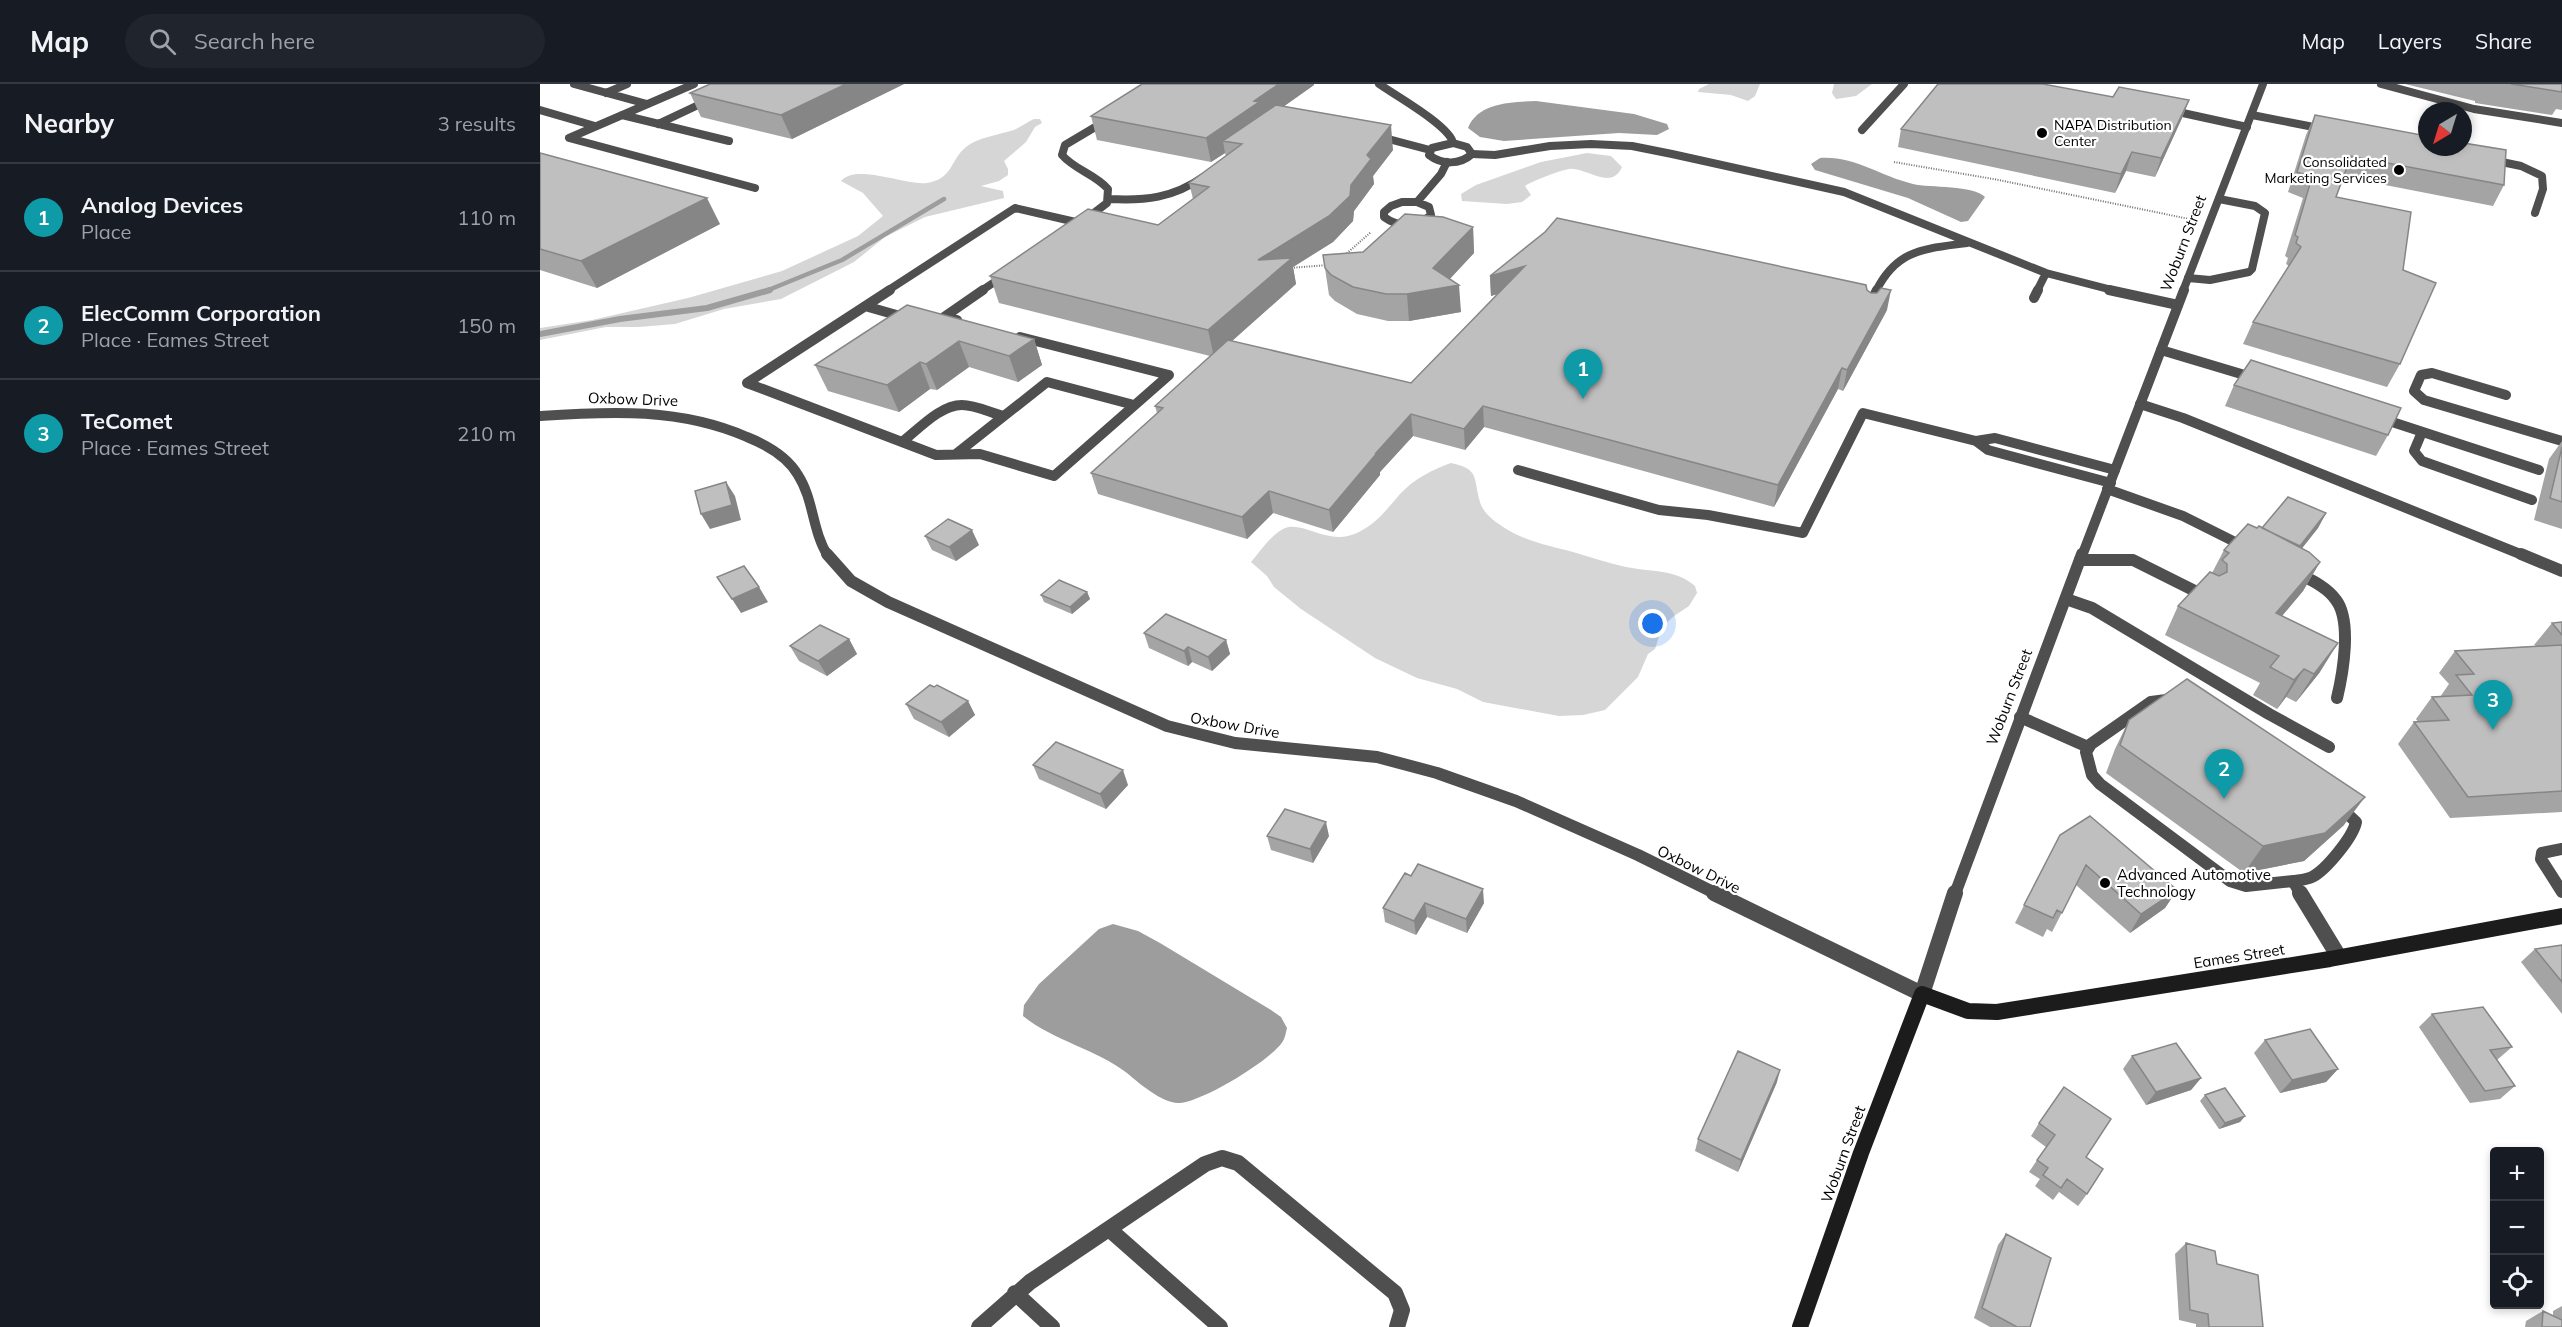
<!DOCTYPE html>
<meta charset="utf-8">
<style>
body{margin:0;font-family:Mulish,sans-serif;background:#20242c;color:#f1f3f6}
.controls{position:absolute;right:18px;bottom:18px;display:grid;overflow:hidden;border-radius:6px;box-shadow:0 3px 9px #0003}
.controls button{width:54px;height:54px;display:grid;place-items:center;padding:0;border:0;border-bottom:2px solid #363941;background:#171b24;color:#f1f3f6;font:30px sans-serif}
.compass{position:absolute;left:1878px;top:18px;width:54px;height:54px;border-radius:50%;background:#171b24;box-shadow:0 3px 9px #0003;rotate:218deg}
.you{position:absolute;left:1113px;top:540px;width:21px;height:21px;margin:-15px;border:4px solid #fff;border-radius:50%;background:#1a73e8;box-shadow:0 0 0 9px #1a73e833}
.badge{display:grid;place-items:center;width:39px;height:39px;border-radius:50%;background:#858687;color:#fff;font-size:20px;font-weight:700}
.pin{position:absolute;translate:-50% -50px;filter:drop-shadow(0 2px 3px #0008)}
.pin::after{content:'';position:absolute;top:32px;width:21px;height:18px;background:inherit;clip-path:polygon(0 0,100% 0,50% 100%)}
.list{margin:0;padding:0;list-style:none}
h2{display:flex;justify-content:space-between;align-items:center;height:78px;margin:0;padding:0 24px;font-size:26px}
h2 small{font-size:20px;font-weight:400;color:#9ea1a6}
.list li{display:grid;grid-template-columns:39px 1fr auto;gap:18px;align-items:center;box-sizing:border-box;height:108px;padding:0 24px;border-top:2px solid #363941}
.list b{display:block;font-size:22px;white-space:nowrap}
.list p{margin:0;font-size:20px;white-space:nowrap;color:#9ea1a6}
.list em{font-size:20px;font-style:normal;color:#9ea1a6}
.icon{flex:none;width:33px;height:33px;fill:none;stroke:currentColor;stroke-width:2;stroke-linecap:round;stroke-linejoin:round}
.map{position:relative;flex:none;width:2022px;height:1243px;overflow:hidden}
header{display:flex;align-items:center;gap:36px;box-sizing:border-box;height:84px;padding:0 30px;background:#171b24;border-bottom:2px solid #363941}
header strong{font-size:28px}
nav{display:flex;gap:33px;margin-inline-start:auto;font-size:21px}
.search{width:420px;height:54px;background:#20242c;display:flex;align-items:center;gap:15px;box-sizing:border-box;padding:0 21px;border-radius:33px;color:#9ea1a6;font-size:22px}
main{display:flex}
aside{flex:1;background:#171b24}
.map>svg:first-child{display:block}
.green{fill:#d6d6d6}
.water{fill:#9d9d9d}
.lines{fill:none;stroke-linecap:round;stroke-linejoin:round}
.stream-far1{stroke:#9d9d9d;stroke-width:4.5}
.stream{stroke:#9d9d9d;stroke-width:6}
.path{stroke:#717171;stroke-width:2;stroke-dasharray:1 1.5;stroke-linecap:butt}
.service-far3{stroke:#4f4f4f;stroke-width:8}
.service-far2{stroke:#4f4f4f;stroke-width:10}
.service-far1{stroke:#4f4f4f;stroke-width:12}
.service{stroke:#4f4f4f;stroke-width:16}
.minor-far3{stroke:#4f4f4f;stroke-width:8}
.minor-far2{stroke:#4f4f4f;stroke-width:10}
.minor-far1{stroke:#4f4f4f;stroke-width:12}
.minor{stroke:#4f4f4f;stroke-width:16}
.tertiary-far3{stroke:#4f4f4f;stroke-width:8}
.tertiary-far2{stroke:#4f4f4f;stroke-width:10}
.tertiary-far1{stroke:#4f4f4f;stroke-width:12}
.tertiary{stroke:#4f4f4f;stroke-width:16}
.secondary{stroke:#1c1c1c;stroke-width:16}
.wall{fill:#a4a4a4}
.shaded-wall{fill:#868686}
.building{fill:#bfbfbf;stroke:#868686;stroke-width:1.5}
.poi-dot{fill:#000;stroke:#fff;stroke-width:2}
.labels{text-anchor:middle;dominant-baseline:central;stroke-width:4.5;stroke-linejoin:round;paint-order:stroke}
.far-poi-label{font-size:14px;fill:#000;stroke:#fff;text-anchor:start}
.street-label{font-size:15px;fill:#000;stroke:#fff}
.poi-label{font-size:15px;fill:#000;stroke:#fff;text-anchor:start}
</style>
<header>
<strong>Map</strong>
<div class="search"><svg class="icon" aria-label="search" viewBox="0 0 24 24"><circle cx="10" cy="10" r="6"/><path d="M15 15l6 6"/></svg>Search here</div>
<nav><a>Map</a><a>Layers</a><a>Share</a></nav>
</header>
<main>
<aside>
<h2>Nearby<small>3 results</small></h2>
<ul class="list">
<li><span class="badge" style="background:#0f9aa8">1</span><div><b>Analog Devices</b><p>Place</p></div><em>110 m</em></li>
<li><span class="badge" style="background:#0f9aa8">2</span><div><b>ElecComm Corporation</b><p>Place · Eames Street</p></div><em>150 m</em></li>
<li><span class="badge" style="background:#0f9aa8">3</span><div><b>TeComet</b><p>Place · Eames Street</p></div><em>210 m</em></li>
</ul>
</aside>
<div class="map">
<svg width="2022" height="1243" viewBox="0 0 2022 1243">
<rect width="100%" height="100%" fill="#fff"/>
<!-- green -->
<path class="green" d="M1169,0h51l-5,12 -7,5 -17,-6 -33,-3 1,-3z
M1294,0h38l-16,12 -20,3 -4,-6z
M494,35h6l2,4 -7,4 -9,15 -22,19 4,8v6l-9,6 -18,5 22,5 1,7 -79,19 -40,20 -31,25 -73,37 -57,10 -49,15 -36,3h-33l-66,13v-12l52,-8 96,-22 94,-27 76,-35 25,-20 -20,-23 -22,-12c16,-18 65,5 86,2 26,-4 23,-23 39,-36 13,-10 32,-12 48,-17 7,-3 13,-8 20,-11z
M1047,69l24,3 11,11c-11,25 -37,-1 -53,2 -14,3 -28,9 -41,15l-3,2 6,9 -9,7 -15,2 -45,-3 -1,-7 15,-9 65,-23z
M911,379c29,6 22,15 29,39 3,12 18,22 28,28 21,12 42,16 65,22 18,5 35,11 53,15 24,5 50,2 69,19l2,7 -8,13 -15,10 -12,11 -7,22 -7,5 -10,23 -33,33 -22,5 -24,1 -76,-14 -26,-13 -40,-11 -42,-20 -74,-49 -27,-22 -7,-11 -16,-14c9,-10 20,-27 32,-33 20,-10 45,19 76,3 18,-9 28,-23 41,-38 13,-14 33,-25 51,-31z"/>
<!-- water -->
<path class="water" d="M996,17l98,13 33,10 2,5 -12,6 -38,-2 -115,8 -24,-4 -12,-9c10,-26 45,-26 68,-27z
M1280,74c36,-2 59,18 93,26 17,4 61,1 72,13l-17,24 -7,1 -53,-24 -93,-28 -4,-6z
M573,840l25,7 22,12 111,67 10,7 6,11c-1,4 -2,10 -4,13 -11,19 -84,63 -105,62 -16,0 -39,-20 -51,-30 -31,-24 -73,-32 -104,-57l1,-11 15,-21 60,-55z"/>
<g class="lines">
<!-- stream-far1 -->
<path class="stream-far1" d="M226,207l76,-31 102,-61"/>
<!-- stream -->
<path class="stream" d="M0,250l80,-15 87,-11 63,-18"/>
<!-- path -->
<path class="path" d="M1354,78l105,18 195,40
M805,171l26,-23
M749,184l40,-3"/>
<!-- service-far3 -->
<path class="service-far3" d="M34,0l73,20
M154,0l-125,54 186,50
M1841,0l93,25 88,14
M66,9l21,-9
M0,26l55,16
M1629,26l78,17
M82,31l107,26
M1712,31l72,14
M118,40l53,-25
M1322,46l42,-46
M837,52l53,14
M932,70l23,1 55,-9 41,-2 41,2 40,8 172,38 202,81 70,18
M1952,76l29,6 21,10 1,13 -8,24
M569,115c36,2 64,-1 94,-22
M862,118h15l12,5 2,8c-14,12 -32,13 -47,2v-5l7,-6z
M877,118l24,-28 6,-12
M546,135l21,-16 1,-14c-13,-15 -33,-19 -46,-34l3,-10 42,-25
M1648,194l22,2 39,-8 3,-3 13,-56 -10,-7 -36,-7
M347,207l128,-83 65,15
M441,207l24,-16
M1336,207c21,-42 48,-42 91,-48
M1497,207l9,-18"/>
<!-- service-far2 -->
<path class="service-far2" d="M350,206l-143,93 189,72 44,-1 74,22 115,-101 -149,-38
M1569,206l69,15
M1494,214l4,-8
M325,222l42,12
M1329,222l8,-16
M417,236l-13,-3 39,-27
M1621,266l97,29
M1966,311l-74,-22 -11,2 -7,16 10,9 138,41
M1600,320l43,14 342,138
M1840,334l159,52
M1882,348l-8,19 8,10 110,39
M1436,357l19,-3 120,32
M362,358c17,-13 38,-37 60,-37 14,0 29,8 42,11
M416,370l91,-72 87,23
M978,386l141,40 49,5 95,18 60,-120 113,28 12,9 123,33
M1567,405l76,27 64,32"/>
<!-- service-far1 -->
<path class="service-far1" d="M1981,470l41,17
M1540,476h53l72,36
M1757,489c14,7 30,14 39,27 16,21 7,73 1,98
M1526,515l26,9 177,106 60,33
M1634,615l-23,3 -60,42 -5,8 6,23 8,9 130,97 16,5 47,-5 8,13
M1480,633l68,30
M2022,765l-20,4 -1,6 21,33
M1753,797c6,-1 13,-1 19,-4 14,-7 41,-40 44,-55l-17,-16"/>
<!-- service -->
<path class="service" d="M1760,809l39,64
M569,1145l111,98
M475,1209l37,34
M439,1243l51,-45 175,-118 17,-6 16,5 157,130 7,17 -5,17"/>
<!-- minor-far3 -->
<path class="minor-far3" d="M839,0c16,11 71,42 74,59
M913,59l14,4 5,7c-12,11 -30,11 -43,1l3,-7z"/>
<!-- minor-far2 -->
<path class="minor-far2" d="M0,332c71,-5 141,-8 207,21 20,8 40,19 51,38 16,25 14,56 30,81"/>
<!-- minor-far1 -->
<path class="minor-far1" d="M287,470l24,27 37,21 279,124 68,17 142,14 60,16 79,28 122,54 79,39"/>
<!-- minor -->
<path class="minor" d="M1174,809l208,101"/>
<!-- tertiary-far3 -->
<path class="tertiary-far3" d="M1643,207l80,-207"/>
<!-- tertiary-far2 -->
<path class="tertiary-far2" d="M1542,472l102,-266"/>
<!-- tertiary-far1 -->
<path class="tertiary-far1" d="M1415,810l127,-340"/>
<!-- tertiary -->
<path class="tertiary" d="M1382,910l33,-101"/>
<!-- secondary -->
<path class="secondary" d="M1260,1243l61,-174 61,-159 46,17 29,1 333,-53 232,-43"/>
</g>
<!-- wall -->
<path class="wall" d="M170,0h194l-112,55 -91,-22 -11,-24z
M1865,0h157v26l-6,-1 -4,6 -77,-12v-2z
M774,1l-30,21 109,44 -20,26 1,8 -20,27 -1,10 -20,21 -40,25 3,17 -64,57 179,42 86,-89 -6,2 -1,-20 377,14 20,20 -44,81 -5,-2 -64,118 -290,-80 -19,23 -52,-14 -33,36v3l-47,57 -60,-19 -26,26 -149,-45 -7,-21 66,-60 -2,-7 55,-50 -211,-53 -9,-27 168,-51 35,-26 -4,-16 37,-27 -1,-3 -14,9 -114,-22 -6,-24z
M1573,13l76,3 -7,18 -27,59 -29,-6 -11,22 -217,-46 3,-18z
M1775,31l189,70 -11,21 -149,-29 -8,20 67,73 -3,94 -13,23 -144,-43 10,-22 36,-56 -3,-2 2,-6 -3,-2 18,-58 -15,-6 18,-57z
M0,69l180,71 -123,64 -57,-18z
M933,143l1,26 -24,26 11,33 -52,9h-21l-31,-7 -22,-13 -6,-6 -6,-40 40,-3z
M367,221l127,34 8,26 -24,17 -49,-15 -32,23 -7,-1 -31,23 -71,-21 -13,-26z
M1694,301l154,50 -12,21 -151,-50z
M2022,357v88l-28,-9 15,-61z
M1786,429l-8,15 -16,20 18,14 -17,29 -21,25 38,56 -24,30 -10,-5 -9,12 -24,-14 7,-12 -95,-48 13,-29 34,-33 12,-23 33,-22z
M385,452l54,9 -23,16 -24,-11z
M547,508l3,7 -18,15 -28,-12 -3,-7z
M2022,538v190l-112,6 -52,-74 16,-22h4l-2,-3 16,-22h8l9,-13 -10,-11 16,-22 81,-5 -2,-1 18,-22z
M604,549l82,7 4,14 -18,17 -20,-9 -4,4 -39,-18z
M309,555l8,15 -30,22 -28,-15 -9,-15z
M428,617l7,14 -26,22 -35,-18 -8,-15z
M1589,636l215,105 -40,36 -60,12 -138,-100 9,-24z
M493,681l95,20 -22,24 -67,-30z
M1520,751l117,55 -12,18 -35,25 -54,-48 -24,47 -5,-3 -4,8 -28,-14z
M727,752h62l-16,27 -42,-13z
M871,792l73,27 -17,30 -40,-16 -11,18 -31,-13 -2,-14z
M2022,861v69l-41,-52 14,-13z
M1892,930l80,33 -15,13 18,26 -15,13 -30,4 -51,-76z
M1725,956l73,29 -12,13 -46,11 -26,-40z
M1592,972l69,22 -10,12 -45,15 -23,-36z
M1237,998l-39,90 -43,-21 3,-12z
M1665,1011l40,21 -5,6 -21,7 -19,-28z
M1499,1039l47,34 1,37 -9,12 -19,-14 -6,8 -18,-14 5,-7 -11,-7 17,-25 -15,-11z
M1466,1150l24,93h-40l-16,-9 24,-73z
M1646,1159l31,21 46,63h-67v-3l-17,-4 -4,-66z
M2022,1222v21l-9,-12v-4z
M2003,1227l-1,16h-17l1,-6z"/>
<!-- shaded-wall -->
<path class="shaded-wall" d="M306,0h58l-112,55 -11,-24z
M739,0h35v1l-52,37 -39,19 2,12 -14,9 -5,-24 48,-37z
M1649,16l-7,18 -27,59 6,-19z
M851,41l2,25 -20,26 1,8 -20,27 -1,10 -20,21 -40,25 3,17 -82,73 -6,-27 50,-70 93,-75 16,-30z
M1592,68l-6,19 -11,22 6,-19z
M167,114l13,26 -123,64 -16,-27z
M933,143l1,26 -33,35 18,-3 2,27 -52,9 -2,-27z
M985,182v20l-34,10 -1,-20z
M1351,206l-4,20 -44,81 4,-21z
M494,255l8,26 -24,17 -9,-26z
M419,257l10,26 -32,23 -11,-26z
M380,278l10,27 -31,23 -12,-27z
M1302,284l-4,21 -64,118 4,-22z
M943,322l1,21 -19,23 -1,-21z
M871,330l2,22 -33,36v3l-47,57 -4,-22 47,-57z
M186,398l9,14 6,24 -31,9 -9,-15z
M729,407l4,22 -26,26 -5,-22z
M1786,429l-8,15 -26,33 8,-15z
M432,446l7,15 -23,16 -7,-14z
M1780,478l-17,29 -43,51 16,-29z
M219,503l9,15 -27,11 -9,-14z
M547,508l3,7 -18,15 -2,-7z
M309,555l8,15 -30,22 -9,-15z
M686,556l4,14 -18,17 -4,-14z
M1798,559l-18,29 -24,30 18,-28z
M648,563l4,15 -4,4 -4,-15z
M1764,585l-18,28 -9,12 17,-29z
M428,617l7,14 -26,22 -8,-15z
M583,686l5,15 -22,24 -6,-15z
M1825,713l-21,28 -40,36 -60,12 19,-27z
M786,738l3,14 -16,27 -3,-14z
M943,805l1,14 -17,30 -1,-14z
M1637,806l-12,18 -35,25 11,-19z
M885,819l2,14 -11,18 -2,-14z
M1798,985l-12,13 -46,11 12,-13z
M1240,986l-3,12 -39,90 3,-12z
M1661,994l-10,12 -45,15 10,-13z
M1705,1032l-5,6 -21,7 6,-6z"/>
<!-- building -->
<path class="building" d="M170,0h136l-65,31 -91,-22z
M602,0h137l-25,17 5,1 -53,36 -115,-22z
M1398,0h105l70,13 6,-10 70,13 -28,58 -29,-6 -11,22 -220,-45z
M1971,0h51v8z
M736,21l115,20 -24,30 4,4 -20,26 -1,11 -21,20 -71,44 34,-2 -84,72 -218,-54 98,-67 70,16 51,-38 -20,-4 53,-39 -19,-3z
M1775,31l112,21v11h36v-4l43,7 -2,35 -153,-29 -15,41 75,15 -8,58 33,13 -36,81 -147,-42 48,-75 -5,-4 2,-6 -3,-2 17,-58 -15,-5z
M0,69l167,45 -126,63 -41,-12z
M865,130l38,3 30,10 -40,41 26,17 -52,9h-21l-33,-7 -22,-12 -6,-7 -2,-13 40,-3z
M1017,134l309,67 1,5 4,3h6l4,-5 10,2 -44,80 -5,-2 -64,117 -295,-79 -19,23 -53,-15 -35,39h1l-48,57 -60,-19 -27,26 -151,-44 72,-65 -8,-2 73,-66 183,43 114,-117 -35,10 55,-44z
M367,221l127,34 -25,17 -50,-15 -33,23 -6,-2 -33,23 -72,-20z
M1711,276l150,48 -13,27 -154,-50z
M2022,363v55l-12,-4z
M186,398l6,23 -31,9 -6,-23z
M1748,413l38,16 -26,33 -38,-18z
M408,435l24,11 -23,17 -24,-11z
M1708,440l9,4 2,-2 50,26 11,10 -44,51 62,30 -24,31 -10,-5 -10,11 -24,-13 9,-11 -101,-50 32,-34 9,4 8,-4v-8l-5,-4 7,-7 -5,-3z
M204,482l15,21 -27,12 -15,-22z
M519,496l28,12 -17,15 -29,-12z
M626,530l60,26 -18,17 -20,-10 -4,4 -40,-18z
M2022,538v13l-10,-12z
M280,541l29,14 -31,22 -28,-15z
M2022,561v146l-94,6 -54,-75 35,-2 -17,-23 40,-2 -16,-20 18,-1 -19,-23z
M1647,595l178,118 -40,36 -62,13 -143,-101 9,-25z
M390,601l4,2 3,-2 31,16 -27,21 -35,-18z
M516,658l67,28 -23,24 -67,-29z
M745,725l41,13 -16,27 -43,-13z
M1550,732l87,74 -36,24 -55,-49 -24,48 -5,-3 -4,8 -29,-13 36,-70z
M878,780l65,25 -17,30 -41,-16 -11,18 -31,-13 22,-35 6,3z
M2022,861v37l-27,-33z
M1943,923l29,40 -22,3 25,36 -30,5 -53,-77z
M1770,945l28,40 -46,11 -27,-40z
M1636,959l25,35 -45,14 -24,-36z
M1198,967l42,19 -39,90 -43,-21z
M1524,1003l47,32 -25,38 17,12 -16,25 -20,-15 -6,9 -18,-13 5,-7 -11,-8 18,-25 -16,-12z
M1685,1004l20,28 -20,7 -20,-28z
M1466,1150l45,24 -21,69h-13l-35,-19z
M1646,1159l29,8 2,13 41,11 5,52h-54l-1,-13 -18,-4z
M2003,1227l19,9v7h-20z"/>
<!-- markers -->
<g class="poi-dot">
<circle cx="1502" cy="49" r="6"/>
<circle cx="1859" cy="86" r="6"/>
<circle cx="1565" cy="799" r="6"/>
</g>
<g class="labels">
<!-- far-poi labels -->
<g class="far-poi-label">
<text x="1514" y="41">NAPA Distribution<tspan x="1514" dy="16">Center</tspan></text>
<text x="1847" y="78" text-anchor="end">Consolidated<tspan x="1847" dy="16">Marketing Services</tspan></text>
</g>
<!-- street labels -->
<g class="street-label">
<text transform="translate(1643 159) rotate(-69)">Woburn Street</text>
<text transform="translate(93 315) rotate(2)">Oxbow Drive</text>
<text transform="translate(1469 613) rotate(-69)">Woburn Street</text>
<text transform="translate(695 641) rotate(10)">Oxbow Drive</text>
<text transform="translate(1159 785) rotate(26)">Oxbow Drive</text>
<text transform="translate(1699 872) rotate(-9)">Eames Street</text>
<text transform="translate(1303 1070) rotate(-70)">Woburn Street</text>
</g>
<!-- poi labels -->
<g class="poi-label">
<text x="1577" y="790">Advanced Automotive<tspan x="1577" dy="17">Technology</tspan></text>
</g>
</g>
</svg>
<div class="controls">
<button>+</button>
<button>−</button>
<button><svg class="icon" aria-label="locate" viewBox="0 0 24 24"><circle cx="12" cy="12" r="6"/><path d="M12 2v4M12 18v4M2 12h4M18 12h4"/></svg></button>
</div>
<svg class="compass" viewBox="-18 -18 36 36"><path d="M0-13l5 13h-10z" fill="#e53935"/><path d="M0 13l5-13h-10z" fill="#9ea1a6"/></svg>
<div class="you"></div>
<div class="pin badge" style="left:1043px;top:315px;background:#0f9aa8">1</div>
<div class="pin badge" style="left:1684px;top:715px;background:#0f9aa8">2</div>
<div class="pin badge" style="left:1953px;top:646px;background:#0f9aa8">3</div>
</div>
</main>
